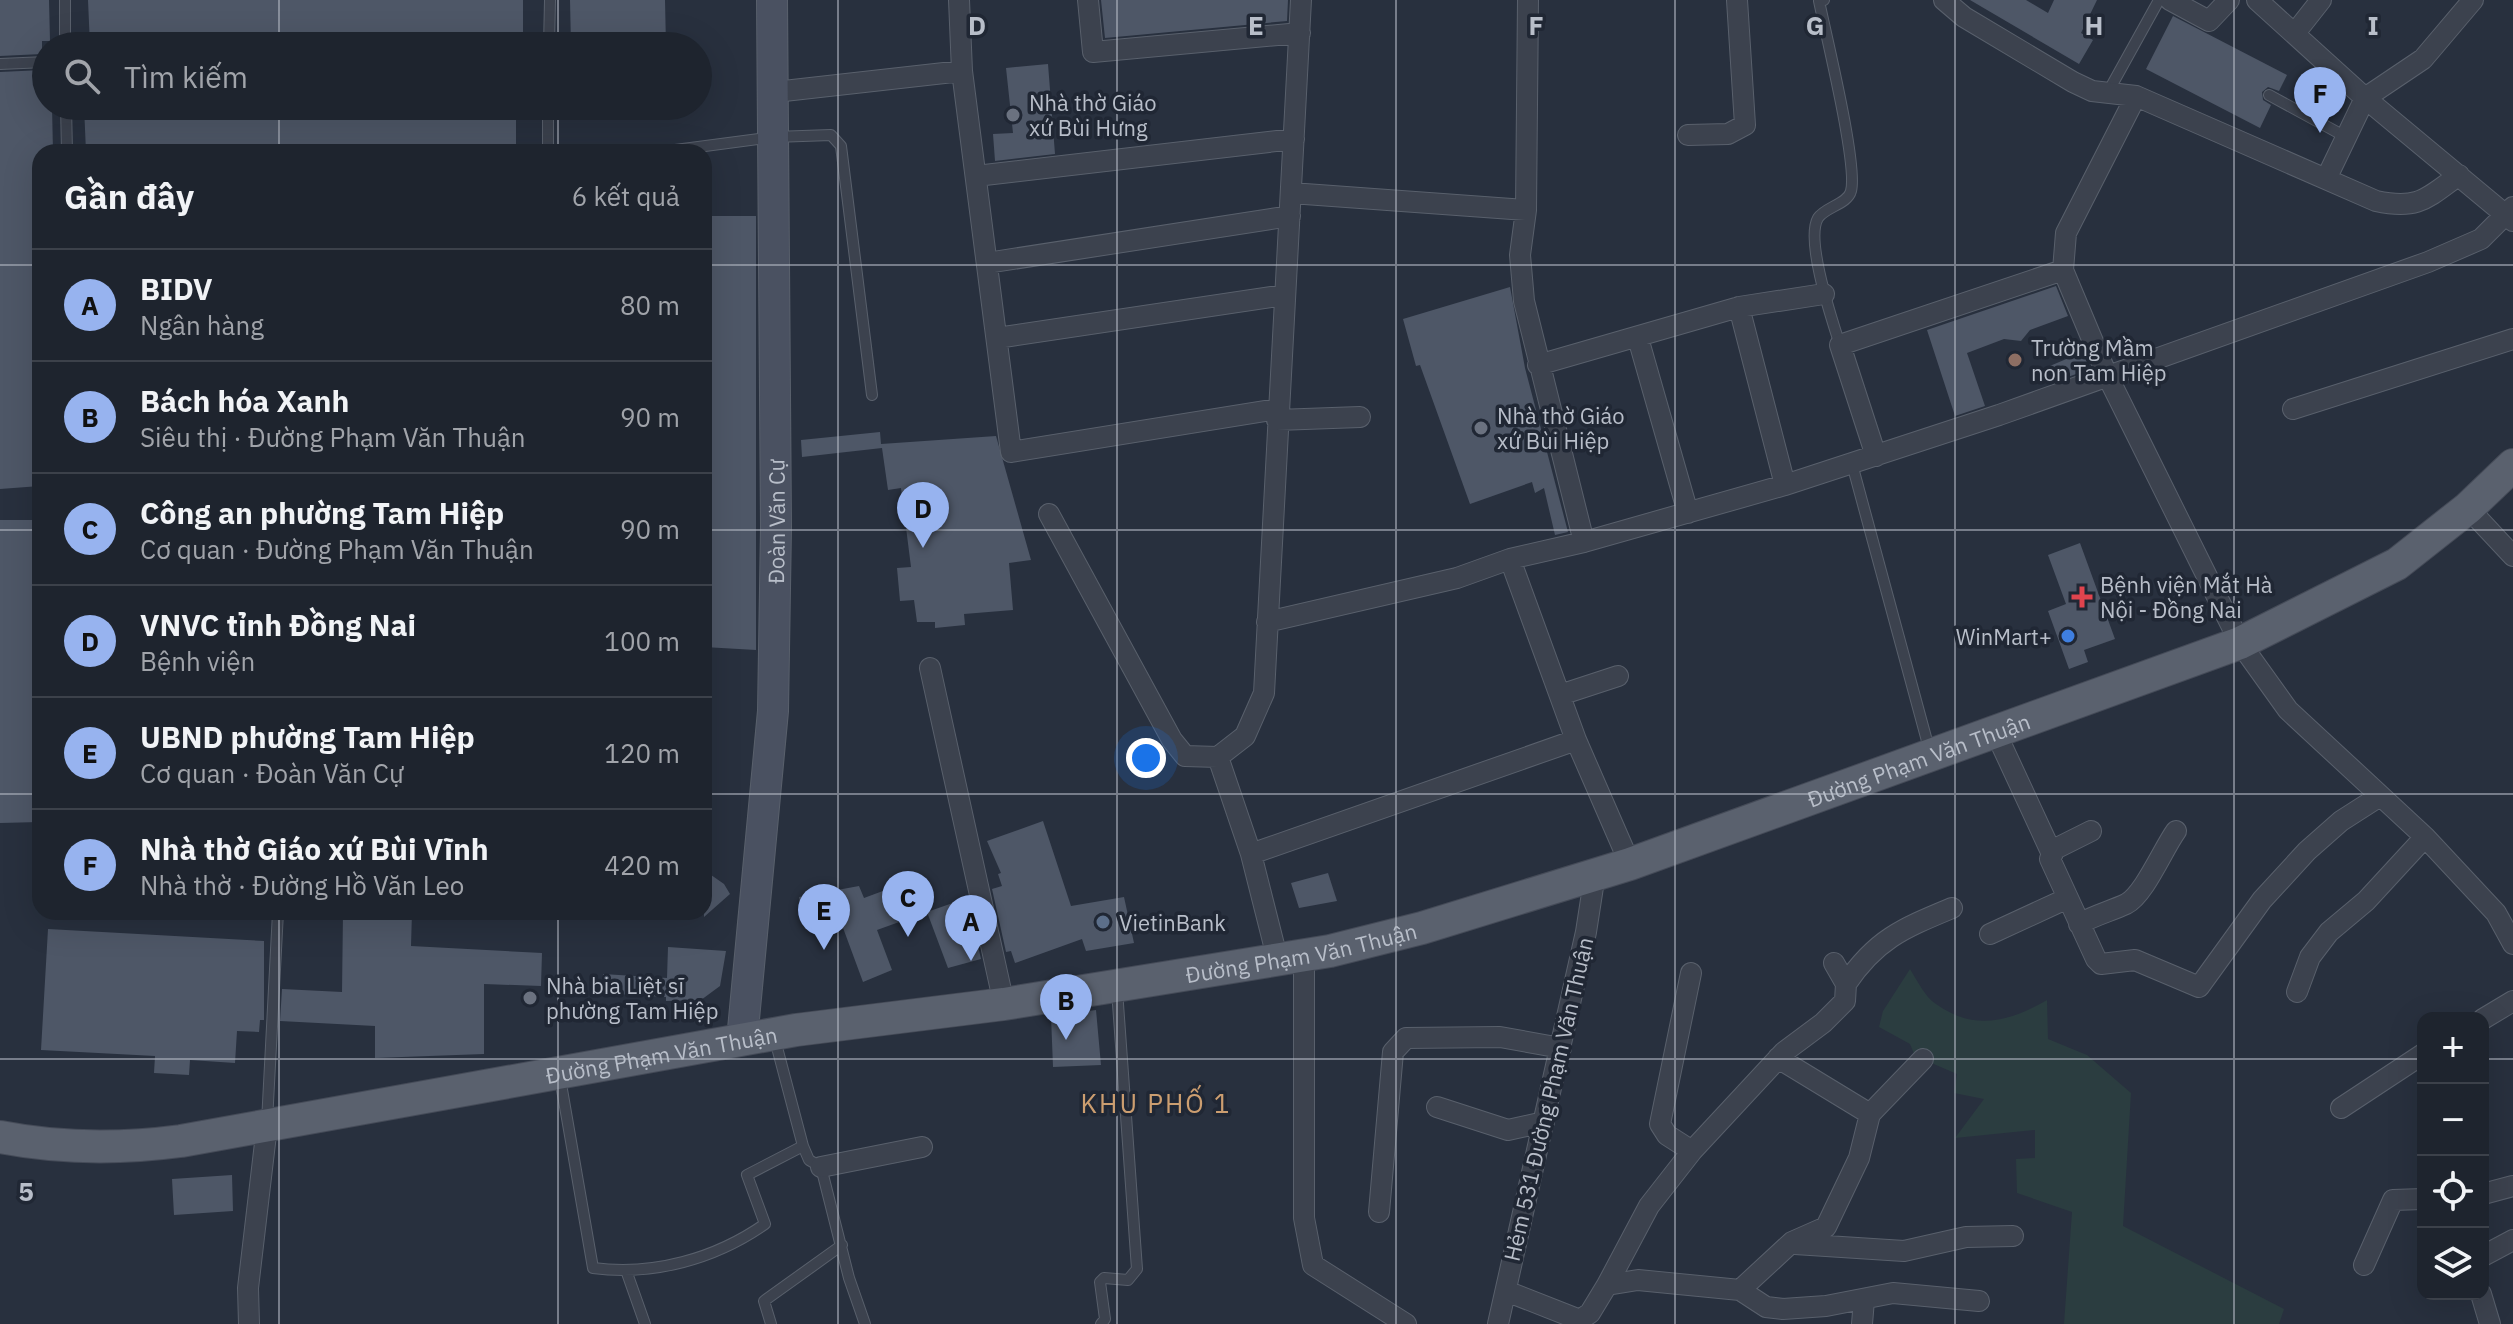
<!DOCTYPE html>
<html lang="vi">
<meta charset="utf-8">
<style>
body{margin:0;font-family:"IBM Plex Sans",sans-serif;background:#2b303a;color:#f1f3f6}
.controls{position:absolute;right:24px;bottom:24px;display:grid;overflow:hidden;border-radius:16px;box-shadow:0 8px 32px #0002}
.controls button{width:72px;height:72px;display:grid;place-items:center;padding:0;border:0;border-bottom:2px solid #3c414a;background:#1e242e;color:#f1f3f6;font:40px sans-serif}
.you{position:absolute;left:1146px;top:758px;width:28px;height:28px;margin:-20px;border:6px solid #fff;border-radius:50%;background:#1a73e8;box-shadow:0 0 0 12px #1a73e833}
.badge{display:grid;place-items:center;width:52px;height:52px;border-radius:50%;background:#97b3ef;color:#111;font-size:26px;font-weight:700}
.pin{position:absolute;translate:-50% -66px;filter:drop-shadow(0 2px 4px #0008)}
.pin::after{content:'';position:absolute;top:42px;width:28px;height:24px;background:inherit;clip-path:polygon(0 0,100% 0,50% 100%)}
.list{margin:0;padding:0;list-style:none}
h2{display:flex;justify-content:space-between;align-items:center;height:104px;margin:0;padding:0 32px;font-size:34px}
h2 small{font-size:26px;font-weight:400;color:#a1a4aa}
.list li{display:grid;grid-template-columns:52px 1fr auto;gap:24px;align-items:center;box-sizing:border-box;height:112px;padding:0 32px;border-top:2px solid #3c414a}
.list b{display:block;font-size:30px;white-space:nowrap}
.list p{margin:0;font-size:26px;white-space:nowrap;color:#a1a4aa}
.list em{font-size:26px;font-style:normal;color:#a1a4aa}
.icon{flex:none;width:44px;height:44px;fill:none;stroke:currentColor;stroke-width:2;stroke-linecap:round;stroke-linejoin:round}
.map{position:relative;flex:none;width:2513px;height:1324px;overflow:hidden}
.search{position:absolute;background:#1e242e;box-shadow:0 8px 32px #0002;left:32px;top:32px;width:680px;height:88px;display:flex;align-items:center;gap:20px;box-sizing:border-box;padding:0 28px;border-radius:44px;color:#a1a4aa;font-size:30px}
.panel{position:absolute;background:#1e242e;box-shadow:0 8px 32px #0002;left:32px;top:144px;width:680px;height:776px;border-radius:24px}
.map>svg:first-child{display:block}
.green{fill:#2b3d40}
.building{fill:#4e5767}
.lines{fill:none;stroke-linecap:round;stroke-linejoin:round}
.lane-casing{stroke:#59606c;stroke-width:12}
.street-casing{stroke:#59606c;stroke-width:22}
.secondary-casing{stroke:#59606c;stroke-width:32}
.primary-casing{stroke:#454b58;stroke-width:34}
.lane{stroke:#3c424e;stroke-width:10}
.street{stroke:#3c424e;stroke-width:20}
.secondary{stroke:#4a5161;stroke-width:30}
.primary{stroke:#5a616e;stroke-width:32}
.grid{fill:none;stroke:#b8bec9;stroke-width:2;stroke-opacity:0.55}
.worship-dot{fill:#6b7280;stroke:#202734;stroke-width:3}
.education-dot{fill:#8d6e63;stroke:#202734;stroke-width:3}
.health-dot{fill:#e0444e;stroke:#202734;stroke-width:3}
.shop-dot{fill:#3f7fe0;stroke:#202734;stroke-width:3}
.service-dot{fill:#5c6f8a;stroke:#202734;stroke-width:3}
.labels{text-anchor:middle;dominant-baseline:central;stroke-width:7;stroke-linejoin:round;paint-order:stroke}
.poi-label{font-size:22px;fill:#b8bec9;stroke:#202734;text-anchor:start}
.street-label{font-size:22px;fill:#b8bec9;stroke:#202734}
.quarter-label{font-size:26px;letter-spacing:2px;fill:#cc9e70;stroke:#202734}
.grid-label{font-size:26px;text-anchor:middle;font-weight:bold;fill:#b8bec9;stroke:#202734;stroke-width:7;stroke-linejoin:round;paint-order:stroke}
</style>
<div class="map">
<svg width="2513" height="1324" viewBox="0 0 2513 1324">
<rect width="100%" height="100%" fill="#28303e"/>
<!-- green -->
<path class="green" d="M1910,969c7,11 15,28 26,35 39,28 74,17 111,-4l1,39 39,16 44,38 -8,133 161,83 -5,15h-215l8,-112 -55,-19 -1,-34 19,-1v-28l-80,8 29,-39 -30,-6 3,-19 -42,-18 -5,-12 -31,-17 4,-16z"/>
<!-- building -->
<path class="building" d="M0,0h49l1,41h-8v13l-42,2z
M88,0h435v45l-433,1z
M570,0h95l1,46h-95z
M1101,0h187l-1,21 -182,17z
M1970,0h56l22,13 6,-13h43l-16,33 12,7 -14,24z
M2173,16l114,59 -8,16 -11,-4 -6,5 1,8 8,5 -11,23 -114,-59z
M1048,64l7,90 -60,7 -2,-27 20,-1 -7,-65z
M42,70v7l4,-1v30h6l1,46h-13v334l-40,3v-417z
M84,106h432v46h-430z
M704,216h52v434l-52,-3z
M2056,286l12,30 -38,14 -9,11 -17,-2 -37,14 18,53 -30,10 -28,-86z
M1510,287l15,81 43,164 -13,3 -11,-47 -9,5 -3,-11 -62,22 -50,-139 -4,1 -13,-47z
M2083,352l7,17 -39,14 -6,-15z
M880,432l1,12 115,-8 35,124 -22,3 4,47 -49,4 1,11 -30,3v-6h-18l-3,-22 -14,1 -3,-33 14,-1 -10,-79 -13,2 -6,-42 -80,9 -1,-17z
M0,520h40v302l-40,1z
M2080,543l35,96 -31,11 4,12 -19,7 -21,-58 18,-7 -18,-49z
M1043,821l28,85 53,-9 10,46 -48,8 -4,-12 -67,24 -4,-12 -5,1 -14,-63 10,-3 -4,-12 3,-1 -14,-32z
M704,870l20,14 6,10 -26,23z
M1328,873l9,28 -38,7 -8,-25z
M915,879l12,33 -50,18 15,40 -29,12 -24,-65 -35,9 -5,-29 60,-11 5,12z
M967,898l14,61 -33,9 -21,-56z
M343,912h69l-1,34 131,7 -1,33 -57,-2v70l-109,4v-32l-95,-5 2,-32 60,3z
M48,929l216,12v79h-4l-1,12 -22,-1 -2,32 -45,-3 -1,15 -35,-2 1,-17 -114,-6z
M668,947l58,4 -6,35 -19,14 -35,1v-4l-64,-4 1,-19 64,4z
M1096,1010l5,55 -48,2 -2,-51z
M232,1175l1,36 -59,4 -2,-36z"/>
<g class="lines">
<defs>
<path id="lane" d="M65,0v46
M1824,0l-5,1c7,34 39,164 32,190 -3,13 -26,16 -33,27 -13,22 14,102 22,127
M549,46l1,-46
M0,64l46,-2
M2108,92l51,-92
M2269,95l77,42
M66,106l1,46
M548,152v-46
M660,152l114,-15 57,-2 10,11 31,249
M1852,464l78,288
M774,1036l29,110 6,14 12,7 28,111 16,46
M560,1078l33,190c60,8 122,-9 172,-44l-18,-49 56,-29
M267,1122l11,-210
M627,1273l18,51
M771,1324l-7,-23 78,-56
M1101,1324l4,-5 -5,-37 4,-4 24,2 9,-11 -20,-279"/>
<path id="street" d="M959,0l3,71 49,381 267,-43
M1088,0l5,52 207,-19
M1528,0l-2,210 -6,45 4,46 60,241
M1944,0l20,17 109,65 19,9 44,5 240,105c42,9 50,-2 83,-26
M2170,0l39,21 20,-21
M2257,0l108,98 148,123
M2295,33l26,-33
M775,92l187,-21
M2136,96l-70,137 -3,37 44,105 133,268 48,67 137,127 71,76 17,31
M2365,98l58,-39 50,-59
M1688,135l40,-1 17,-9 -8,-125
M976,176l318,-37
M2327,177l38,-79
M1291,193l235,17
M987,263l303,-47
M1739,307l46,178
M997,338l288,-43
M1638,338l50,175
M1538,365l201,-58 85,-13
M2293,409l220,-70
M1277,420l83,-3
M1876,456l-36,-111 223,-75
M2468,508l45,48
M1049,514l123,226 13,16 33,1 33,97 26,103
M1510,559l66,181 54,124
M1267,622l190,-44 53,-19 74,-17 201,-57 214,-70 429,-153 53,-23 32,-32
M930,668l74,336
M1560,695l58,-19
M1995,731l57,123
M1218,757l27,-21 19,-43 37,-693
M2091,831l-36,18 -5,10 46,100 5,5 34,-4 64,27 63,-87 45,-49 34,-30 39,-25
M1251,854l325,-114
M2079,924c16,-9 32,-13 47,-20 18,-9 37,-55 50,-73
M1990,934l78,-36
M1304,953v265l9,47 93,59
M1691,973l-31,151 7,11 25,16
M1846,984c30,-45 58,-56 106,-76
M2297,992l13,-35 19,-25 37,-31 59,-64
M2483,1019l30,-18
M1778,1058l92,56
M1437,1107l71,23 36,-8
M2341,1108l82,-54
M821,1167l101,-20
M2483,1194l30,-8
M1379,1212l14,-160 13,-14 94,-1 61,11
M1795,1244l109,7 62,-14 47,-1
M2483,1256l30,-16
M2364,1265l29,-65 30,-1
M1607,1285l42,-79 43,-55 92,-99 39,-29 22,-22 1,-17 -12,-21
M1740,1290l52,-48 34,-15 33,-69 11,-44 53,-55
M1506,1291l74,29 10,-7 17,-28 31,-5 102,10 26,17 17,2 43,-3 67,-13 86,8
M2481,1294l9,30
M249,1324l-1,-36 19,-162
M1498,1324l88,-392 9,-58
M1862,1324l2,-24"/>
<g id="secondary">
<path id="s1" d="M742,1040l31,-329 3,-184 -4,-527"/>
</g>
<g id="primary">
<path id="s2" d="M0,1137c61,12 120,12 181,4l615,-111 208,-26 326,-53 92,-23 208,-64 610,-221 157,-79 71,-56 45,-43"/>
</g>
</defs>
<!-- lane casing -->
<use href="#lane" class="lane-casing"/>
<!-- street casing -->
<use href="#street" class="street-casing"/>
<!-- secondary casing -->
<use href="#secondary" class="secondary-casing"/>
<!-- primary casing -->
<use href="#primary" class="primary-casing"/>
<!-- lane -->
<use href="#lane" class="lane"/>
<!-- street -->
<use href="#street" class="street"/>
<!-- secondary -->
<use href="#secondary" class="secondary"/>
<!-- primary -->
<use href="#primary" class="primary"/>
</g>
<!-- grid -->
<path class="grid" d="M279,0v46M558,0v46M838,0v1324M1117,0v1324M1396,0v1324M1675,0v1324M1955,0v1324M2234,0v1324M279,106v46M558,106v46M0,265h40M704,265h1809M0,530h40M704,530h1809M0,794h40M704,794h1809M279,912v412M558,912v412M0,1059h2423M2483,1059h30"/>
<!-- markers -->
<g class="worship-dot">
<circle cx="1013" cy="115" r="8"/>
<circle cx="1481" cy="428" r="8"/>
<circle cx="530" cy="998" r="8"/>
</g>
<circle class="education-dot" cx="2015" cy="360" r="8"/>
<path class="health-dot" d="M2078 585h8v8h8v8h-8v8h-8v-8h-8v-8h8z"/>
<circle class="shop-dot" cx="2068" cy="636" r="8"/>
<circle class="service-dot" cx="1103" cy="922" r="8"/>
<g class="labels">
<!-- poi labels -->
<g class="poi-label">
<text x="1029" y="102">Nhà thờ Giáo<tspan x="1029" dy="25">xứ Bùi Hưng</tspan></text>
<text x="2031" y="347">Trường Mầm<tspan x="2031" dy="25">non Tam Hiệp</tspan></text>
<text x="1497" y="415">Nhà thờ Giáo<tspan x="1497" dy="25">xứ Bùi Hiệp</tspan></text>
<text x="2100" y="584">Bệnh viện Mắt Hà<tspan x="2100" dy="25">Nội - Đồng Nai</tspan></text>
<text x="2052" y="636" text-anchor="end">WinMart+</text>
<text x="1119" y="922">VietinBank</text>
<text x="546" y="985">Nhà bia Liệt sĩ<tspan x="546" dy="25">phường Tam Hiệp</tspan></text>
</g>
<!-- street labels -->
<g class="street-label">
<text stroke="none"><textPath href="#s1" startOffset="520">Đoàn Văn Cự</textPath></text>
<text stroke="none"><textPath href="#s2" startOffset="1966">Đường Phạm Văn Thuận</textPath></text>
<text stroke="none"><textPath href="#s2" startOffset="1318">Đường Phạm Văn Thuận</textPath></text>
<text stroke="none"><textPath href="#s2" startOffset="670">Đường Phạm Văn Thuận</textPath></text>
<text transform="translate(1548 1099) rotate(-77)">Hẻm 531 Đường Phạm Văn Thuận</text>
</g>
<!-- quarter labels -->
<g class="quarter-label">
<text x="1156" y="1103">KHU PHỐ 1</text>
</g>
</g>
<g class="grid-label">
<text x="977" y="35">D</text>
<text x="1256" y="35">E</text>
<text x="1536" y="35">F</text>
<text x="1815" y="35">G</text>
<text x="2094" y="35">H</text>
<text x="2373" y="35">I</text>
<text x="26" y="1201">5</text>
</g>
</svg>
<div class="controls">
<button>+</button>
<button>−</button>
<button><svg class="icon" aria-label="locate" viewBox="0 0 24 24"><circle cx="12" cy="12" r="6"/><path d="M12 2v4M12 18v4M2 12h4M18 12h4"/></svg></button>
<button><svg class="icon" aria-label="layers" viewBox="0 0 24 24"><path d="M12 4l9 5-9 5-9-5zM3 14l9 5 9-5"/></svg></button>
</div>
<div class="you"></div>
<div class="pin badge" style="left:971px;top:961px">A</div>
<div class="pin badge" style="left:1066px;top:1040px">B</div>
<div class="pin badge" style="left:908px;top:937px">C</div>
<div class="pin badge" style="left:923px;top:548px">D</div>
<div class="pin badge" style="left:824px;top:950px">E</div>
<div class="pin badge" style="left:2320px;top:133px">F</div>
<div class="search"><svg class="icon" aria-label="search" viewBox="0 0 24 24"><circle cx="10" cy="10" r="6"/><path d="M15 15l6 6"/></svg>Tìm kiếm</div>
<section class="panel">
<h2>Gần đây<small>6 kết quả</small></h2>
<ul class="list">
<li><span class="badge">A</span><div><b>BIDV</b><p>Ngân hàng</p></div><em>80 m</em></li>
<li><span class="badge">B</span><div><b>Bách hóa Xanh</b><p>Siêu thị · Đường Phạm Văn Thuận</p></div><em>90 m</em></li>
<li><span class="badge">C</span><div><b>Công an phường Tam Hiệp</b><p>Cơ quan · Đường Phạm Văn Thuận</p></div><em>90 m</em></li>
<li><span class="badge">D</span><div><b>VNVC tỉnh Đồng Nai</b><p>Bệnh viện</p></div><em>100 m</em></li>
<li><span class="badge">E</span><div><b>UBND phường Tam Hiệp</b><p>Cơ quan · Đoàn Văn Cự</p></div><em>120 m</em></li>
<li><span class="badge">F</span><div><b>Nhà thờ Giáo xứ Bùi Vĩnh</b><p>Nhà thờ · Đường Hồ Văn Leo</p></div><em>420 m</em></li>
</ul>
</section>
</div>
